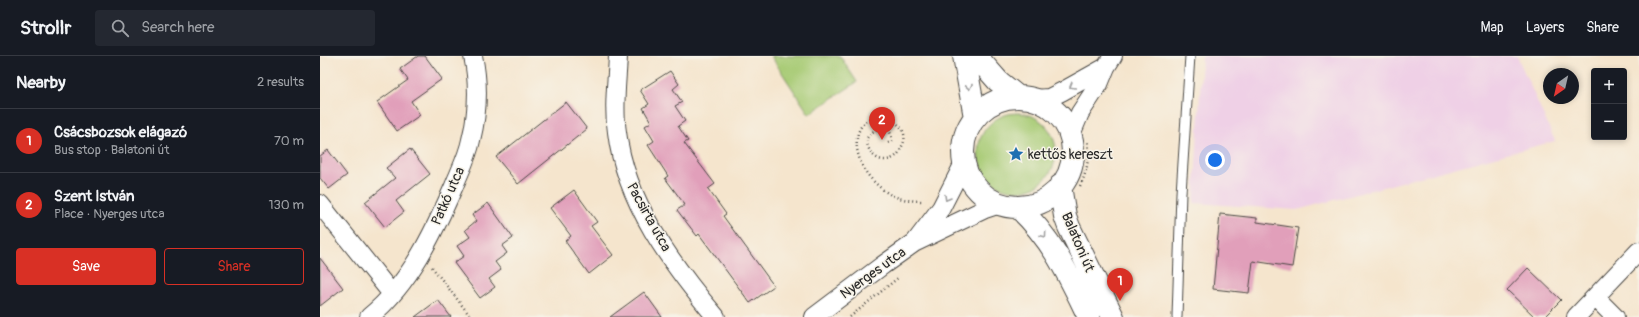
<!DOCTYPE html>
<meta charset="utf-8">
<style>
body{margin:0;font-family:Pangolin,sans-serif;background:#242831;color:#f1f3f6}
.controls{position:absolute;right:12px;top:12px;display:grid;overflow:hidden;border-radius:4px;box-shadow:0 2px 6px #0003}
.controls button{width:36px;height:36px;display:grid;place-items:center;padding:0;border:0;border-bottom:1px solid #363941;background:#171b24;color:#f1f3f6;font:20px sans-serif}
.compass{position:absolute;left:1223px;top:12px;width:36px;height:36px;border-radius:50%;background:#171b24;box-shadow:0 2px 6px #0003;rotate:214deg}
.you{position:absolute;left:895px;top:104px;width:14px;height:14px;margin:-10px;border:3px solid #fff;border-radius:50%;background:#1a73e8;box-shadow:0 0 0 6px #1a73e833}
.badge{display:grid;place-items:center;width:26px;height:26px;border-radius:50%;background:#d93025;color:#fff;font-size:13px;font-weight:700}
.pin{position:absolute;translate:-50% -33px;filter:drop-shadow(0 1px 2px #0008)}
.pin::after{content:'';position:absolute;top:21px;width:14px;height:12px;background:inherit;clip-path:polygon(0 0,100% 0,50% 100%)}
.list{margin:0;padding:0;list-style:none}
h2{display:flex;justify-content:space-between;align-items:center;height:52px;margin:0;padding:0 16px;font-size:17px}
h2 small{font-size:13px;font-weight:400;color:#9ea1a6}
.list li{display:grid;grid-template-columns:26px 1fr auto;gap:12px;align-items:center;box-sizing:border-box;height:64px;padding:0 16px;border-top:1px solid #363941}
.list b{display:block;font-size:15px;white-space:nowrap}
.list p{margin:0;font-size:13px;white-space:nowrap;color:#9ea1a6}
.list em{font-size:13px;font-style:normal;color:#9ea1a6}
.actions{display:flex;gap:8px;padding:12px 16px}
.actions a{flex:1;padding:9px 0;border:1px solid #d93025;border-radius:4px;text-align:center;font-size:14px;color:#d93025}
.actions .main{background:#d93025;color:#fff}
.icon{flex:none;width:22px;height:22px;fill:none;stroke:currentColor;stroke-width:2;stroke-linecap:round;stroke-linejoin:round}
.map{position:relative;flex:none;width:1319px;height:261px;overflow:hidden}
header{display:flex;align-items:center;gap:24px;box-sizing:border-box;height:56px;padding:0 20px;background:#171b24;border-bottom:1px solid #363941}
header strong{font-size:19px}
nav{display:flex;gap:22px;margin-inline-start:auto;font-size:14px}
.search{width:280px;height:36px;background:#242831;display:flex;align-items:center;gap:10px;box-sizing:border-box;padding:0 14px;border-radius:4px;color:#9ea1a6;font-size:15px}
main{display:flex}
aside{flex:1;background:#171b24}
.map>svg:first-child{display:block}
.built{fill:#efd0e6}
.green{fill:#a7cb74;stroke:#697b50}
.building{fill:#e19fba}
.lines{fill:none;stroke-linecap:round;stroke-linejoin:round}
.lane-casing{stroke:#494743;stroke-width:11}
.street-casing{stroke:#494743;stroke-width:20}
.primary-casing{stroke:#494743;stroke-width:24}
.path{stroke:#494743;stroke-width:2.5;stroke-dasharray:1 3;stroke-linecap:butt}
.lane{stroke:#fff;stroke-width:9}
.street{stroke:#fff;stroke-width:18}
.primary{stroke:#fff;stroke-width:22}
.oneway{stroke:#a0a0a0}
.labels{text-anchor:middle;dominant-baseline:central;stroke-width:3;stroke-linejoin:round;paint-order:stroke}
.poi-label{font-size:14px;fill:#2b2b2b;stroke:#f7f3e8;text-anchor:start}
.street-label{font-size:14px;fill:#2b2b2b;stroke:#f7f3e8}
</style>
<header>
<strong>Strollr</strong>
<div class="search"><svg class="icon" aria-label="search" viewBox="0 0 24 24"><circle cx="10" cy="10" r="6"/><path d="M15 15l6 6"/></svg>Search here</div>
<nav><a>Map</a><a>Layers</a><a>Share</a></nav>
</header>
<main>
<aside>
<h2>Nearby<small>2 results</small></h2>
<ul class="list">
<li><span class="badge">1</span><div><b>Csácsbozsok elágazó</b><p>Bus stop · Balatoni út</p></div><em>70 m</em></li>
<li><span class="badge">2</span><div><b>Szent István</b><p>Place · Nyerges utca</p></div><em>130 m</em></li>
</ul>
<div class="actions"><a class="main">Save</a><a>Share</a></div>
</aside>
<div class="map">
<svg width="1319" height="261" viewBox="0 0 1319 261">
<rect width="100%" height="100%" fill="#f7f3e8"/>
<filter id="ink" filterUnits="userSpaceOnUse"><feTurbulence type="fractalNoise" baseFrequency=".025" numOctaves="2"/><feDisplacementMap in="SourceGraphic" scale="8" xChannelSelector="R" yChannelSelector="G"/><feConvolveMatrix kernelMatrix="1 2 1 2 8 2 1 2 1" color-interpolation-filters="sRGB"/></filter>
<filter id="wash" filterUnits="userSpaceOnUse"><feTurbulence type="fractalNoise" baseFrequency=".012" numOctaves="4" result="noise"/><feDisplacementMap in="SourceGraphic" scale="16" xChannelSelector="R" yChannelSelector="G"/><feGaussianBlur stdDeviation="0.9" result="paint"/><feColorMatrix in="noise" values="0 0 0 0 0 0 0 0 0 0 0 0 0 0 0 0 0 1.4 0 .05"/><feComposite in="paint" operator="in"/></filter>
<g filter="url(#wash)">
<rect width="100%" height="100%" fill="#f5e5cd"/>
<!-- built -->
<path class="built" d="M882,0h315l38,85 -258,69 -103,-7z"/>
<!-- green -->
<path class="green" d="M451,0h69l17,26 -48,32z
M658 96a39 39 0 1 1 78 0a39 39 0 1 1-78 0Z"/>
<g id="blocks">
<!-- building -->
<path class="building" d="M98,0h7l17,23 -31,22 9,14 -23,16 -20,-29 31,-22 -8,-11z
M350,15l9,13 -6,5 9,13 -7,4 10,15 -7,5 10,15 -4,2 31,41 -7,5 18,25 -3,2 51,70 -24,17 -51,-69 -2,2 -20,-26 8,-5 -20,-27 3,-2 -20,-31 6,-4 -9,-15 6,-4 -8,-14 6,-4 -9,-14z
M246,46l21,27 -69,55 -22,-27z
M90,93l20,25 -34,27 8,11 -19,15 -20,-25 30,-24 -9,-10z
M8,94l19,25 -18,14 -9,-11v-22z
M254,134l23,32 -6,4 22,29 -24,19 -24,-33 6,-5 -21,-28z
M168,147l25,35 -11,8 5,7 -12,9 6,8 -12,9 6,8 -15,11 -26,-35 10,-7 -7,-10 13,-9 -5,-7 11,-9 -4,-6z
M900,158l37,4v4l41,6 -6,39 -39,-6 -4,32 -36,-4z
M0,202l23,30 -23,18z
M1208,212l33,32 -17,17h-9l-28,-27z
M324,236l18,25h-52z
M118,244l13,17h-36z"/>
</g>
</g>
<g filter="url(#ink)">
<use href="#blocks" fill-opacity="0" stroke="#494743" stroke-width="1"/>
<g class="lines">
<defs>
<path id="lane" d="M857,261l4,-124 9,-137"/>
<path id="street" d="M298,0c-1,25 -5,51 -1,76 8,69 55,133 99,185
M714,43l15,-1 14,-7 43,-24
M750,81l10,-24 19,-29 7,-17 7,-11
M0,148l72,90
M596,185l25,-33 23,-45
M1275,241l20,20
M49,261c41,-33 65,-85 85,-131 6,-15 14,-30 17,-46 7,-28 8,-56 2,-84
M494,261l69,-52 31,-22 71,-34 15,-5
M1256,261l63,-66"/>
<path id="primary" d="M644,0l11,61
M656,0l22,25 20,16
M643 96a55 55 0 1 1 110 0a55 55 0 1 1-110 0Z
M740,130l5,30 4,11 44,90
M698,151c35,33 50,67 71,110"/>
</defs>
<!-- lane casing -->
<use href="#lane" class="lane-casing"/>
<!-- street casing -->
<use href="#street" class="street-casing"/>
<!-- primary casing -->
<use href="#primary" class="primary-casing"/>
<!-- path -->
<path class="path" d="M568,87l4,-2c0,-18 -17,-15 -25,-3 -1,14 11,27 26,20 4,-2 7,-6 8,-10 10,-16 -4,-27 -18,-33 -32,3 -31,36 -17,57 6,9 16,18 25,23 11,5 22,6 33,6
M760,130c8,-16 9,-29 8,-46
M112,211l39,50
M530,261l49,-40"/>
<!-- lane -->
<use href="#lane" class="lane"/>
<!-- street -->
<use href="#street" class="street"/>
<!-- primary -->
<use href="#primary" class="primary"/>
</g>
<!-- one-way arrows -->
<defs><path id="oneway-chevron" d="M-2-3.5L2.5 0L-2 3.5" fill="none" stroke-width="1.6" stroke-linecap="round" stroke-linejoin="round"/></defs>
<g class="oneway">
<use href="#oneway-chevron" transform="translate(752 30) rotate(150)"/>
<use href="#oneway-chevron" transform="translate(649 31) rotate(79)"/>
<use href="#oneway-chevron" transform="translate(627 142) rotate(120)"/>
<use href="#oneway-chevron" transform="translate(724 179) rotate(54)"/>
</g>
</g>
<!-- icons -->
<defs>
<symbol id="sight-bare" viewBox="-9 -9 18 18"><path d="M0-6L1.8-2.2L6-1.7L2.9 1.2L3.7 5.4L0 3.3L-3.7 5.4L-2.9 1.2L-6-1.7L-1.8-2.2Z" fill="#1f6fb2" stroke="#f7f3e8" stroke-width="2.5" paint-order="stroke"/></symbol>
</defs>
<g fill-rule="evenodd">
<use href="#sight-bare" x="685" y="87" width="22" height="22"/>
</g>
<g class="labels">
<!-- poi labels -->
<g class="poi-label">
<text x="708" y="98">kettős kereszt</text>
</g>
<!-- street labels -->
<g class="street-label">
<text transform="translate(128 140) rotate(-66)">Patkó utca</text>
<text transform="translate(329 161) rotate(61)">Pacsirta utca</text>
<text transform="translate(758 186) rotate(67)">Balatoni út</text>
<text transform="translate(553 217) rotate(-36)">Nyerges utca</text>
</g>
</g>
</svg>
<div class="controls">
<button>+</button>
<button>−</button>
</div>
<svg class="compass" viewBox="-18 -18 36 36"><path d="M0-13l5 13h-10z" fill="#e53935"/><path d="M0 13l5-13h-10z" fill="#9ea1a6"/></svg>
<div class="you"></div>
<div class="pin badge" style="left:800px;top:245px">1</div>
<div class="pin badge" style="left:562px;top:84px">2</div>
</div>
</main>
